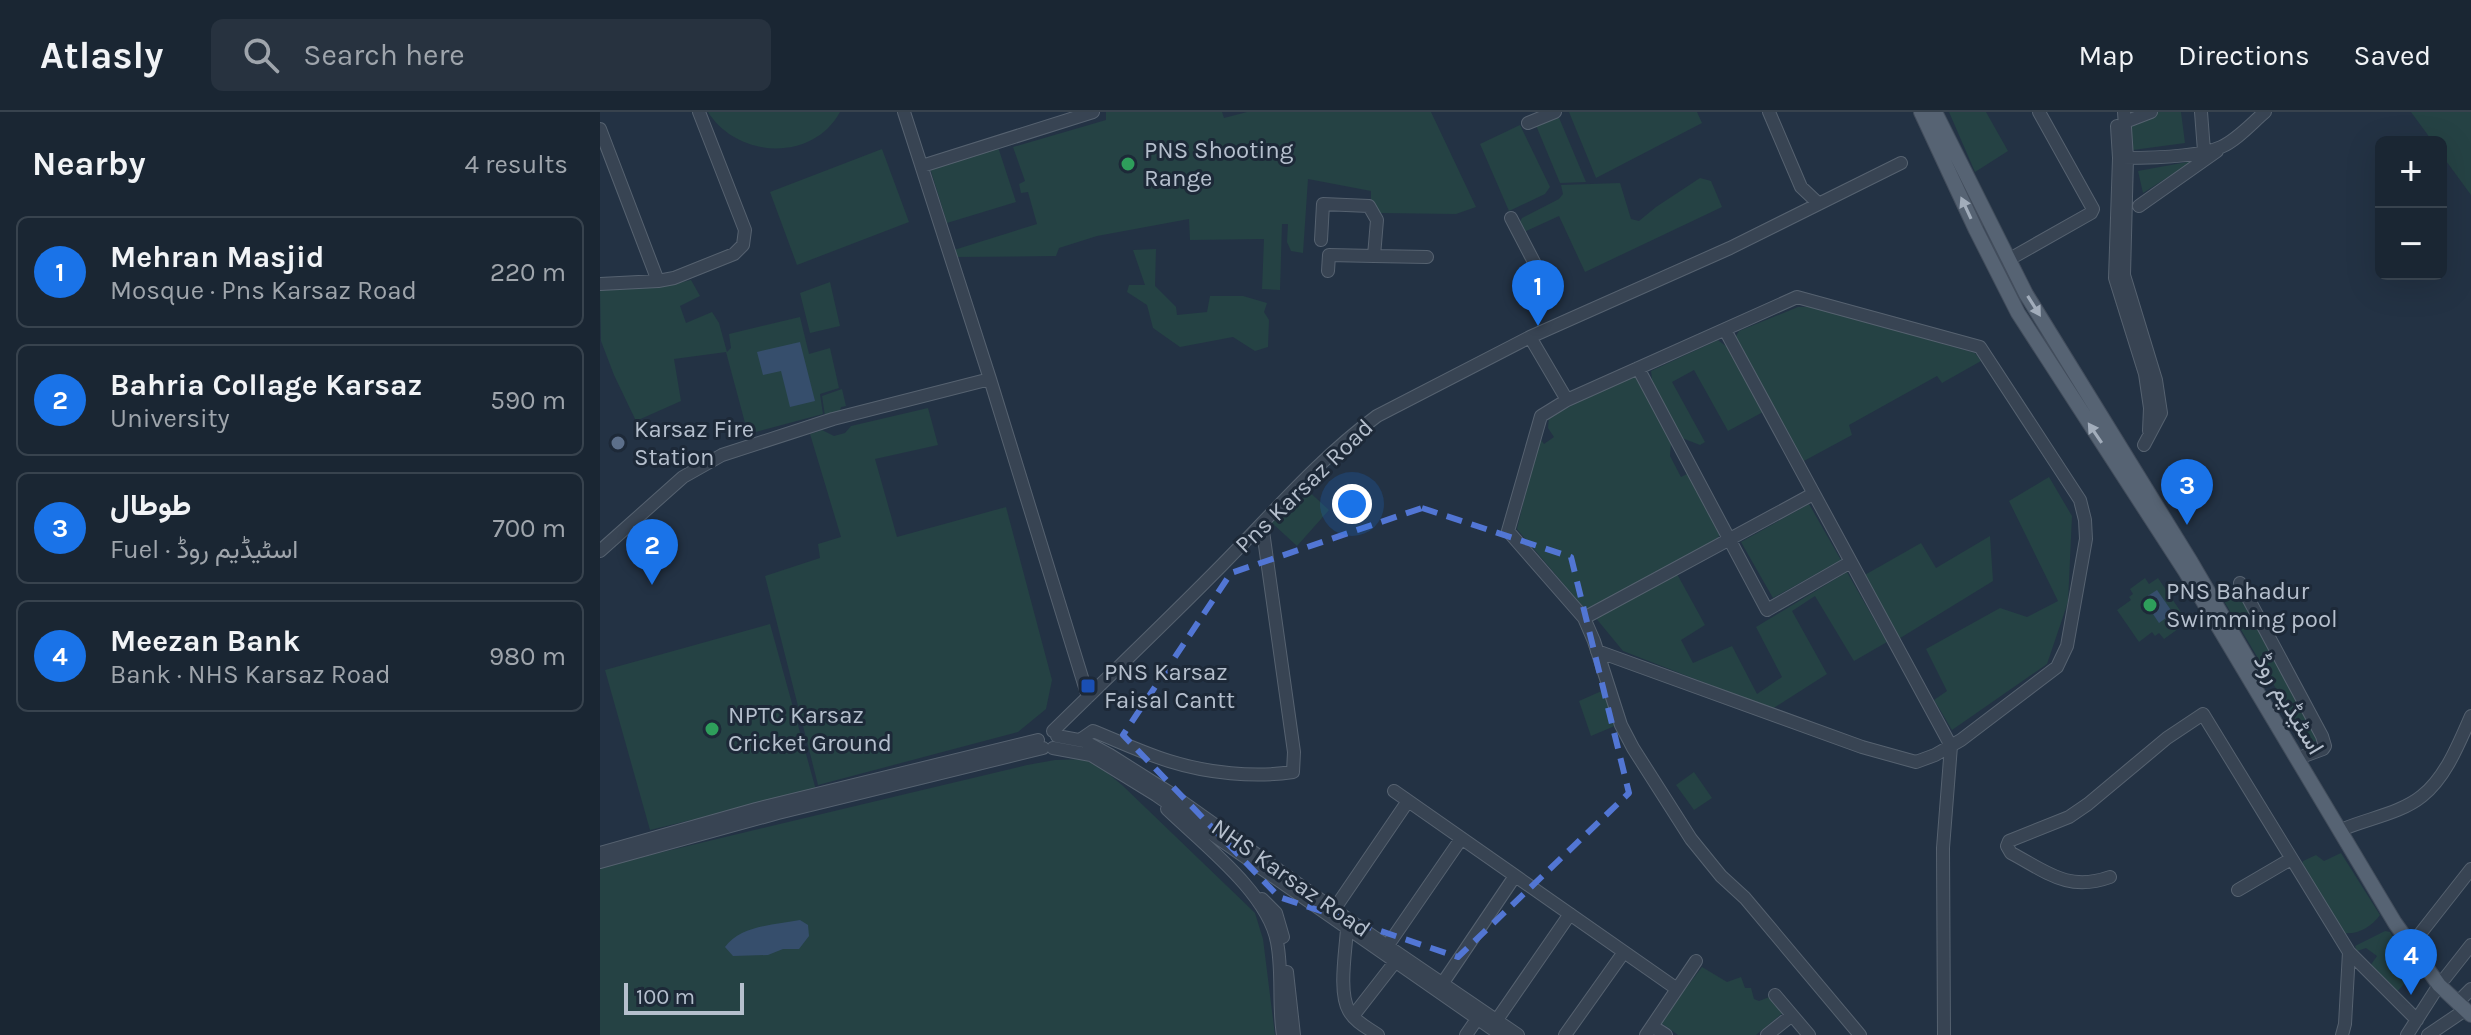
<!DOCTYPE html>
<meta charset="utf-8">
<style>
body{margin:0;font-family:Karla,Vazirmatn,sans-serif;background:#27323f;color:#f1f3f6}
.controls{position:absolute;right:24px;top:24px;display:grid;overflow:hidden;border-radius:12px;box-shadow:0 8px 32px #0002}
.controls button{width:72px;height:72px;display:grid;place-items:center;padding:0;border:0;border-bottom:2px solid #38434e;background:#1a2633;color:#f1f3f6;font:40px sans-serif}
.scale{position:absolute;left:24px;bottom:20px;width:120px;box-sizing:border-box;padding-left:8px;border:4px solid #b5bfcd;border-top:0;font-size:22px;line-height:28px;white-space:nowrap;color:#b5bfcd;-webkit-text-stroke:6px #1d2938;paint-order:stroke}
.you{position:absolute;left:752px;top:392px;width:28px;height:28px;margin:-20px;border:6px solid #fff;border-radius:50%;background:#1a73e8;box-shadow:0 0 0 12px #1a73e833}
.badge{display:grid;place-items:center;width:52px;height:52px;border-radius:50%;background:#1a73e8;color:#fff;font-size:26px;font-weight:700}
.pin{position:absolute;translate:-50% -66px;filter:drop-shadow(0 2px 4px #0008)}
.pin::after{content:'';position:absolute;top:42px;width:28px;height:24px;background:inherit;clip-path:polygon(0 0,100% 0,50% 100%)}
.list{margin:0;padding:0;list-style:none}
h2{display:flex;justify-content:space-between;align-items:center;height:104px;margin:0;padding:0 32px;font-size:34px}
h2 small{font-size:26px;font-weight:400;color:#9fa5ac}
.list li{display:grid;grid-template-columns:52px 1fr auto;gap:24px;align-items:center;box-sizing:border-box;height:112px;margin:0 16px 16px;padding:0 16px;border:2px solid #38434e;border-radius:12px}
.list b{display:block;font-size:30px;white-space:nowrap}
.list p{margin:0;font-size:26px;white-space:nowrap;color:#9fa5ac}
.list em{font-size:26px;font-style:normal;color:#9fa5ac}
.icon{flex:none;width:44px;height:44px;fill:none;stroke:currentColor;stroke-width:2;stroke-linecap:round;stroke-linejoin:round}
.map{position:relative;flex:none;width:1871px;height:923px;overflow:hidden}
header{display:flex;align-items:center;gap:48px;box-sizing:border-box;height:112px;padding:0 40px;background:#1a2633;border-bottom:2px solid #38434e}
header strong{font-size:38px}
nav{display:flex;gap:44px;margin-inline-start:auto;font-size:28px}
.search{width:560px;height:72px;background:#27323f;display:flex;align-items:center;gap:20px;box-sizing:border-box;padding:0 28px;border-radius:12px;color:#9fa5ac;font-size:30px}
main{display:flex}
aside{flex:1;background:#1a2633}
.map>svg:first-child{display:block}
.green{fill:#254244}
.water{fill:#364e6c}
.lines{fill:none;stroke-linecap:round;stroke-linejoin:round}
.minor-casing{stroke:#566270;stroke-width:14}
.major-casing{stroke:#424d5c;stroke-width:16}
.minor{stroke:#384453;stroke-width:12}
.major{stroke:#566373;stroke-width:14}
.oneway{fill:#a2adbb}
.marked{fill:none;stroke:#5276d4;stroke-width:6;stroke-dasharray:16 10;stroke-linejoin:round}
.leisure-dot{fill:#2e9e5b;stroke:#1d2938;stroke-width:3}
.service-dot{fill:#5c6f8a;stroke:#1d2938;stroke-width:3}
.transit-dot{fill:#1a4fb4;stroke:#1d2938;stroke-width:3}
.labels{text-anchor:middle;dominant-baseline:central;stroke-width:6;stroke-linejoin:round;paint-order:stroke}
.poi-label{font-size:24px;fill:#b5bfcd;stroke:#1d2938;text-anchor:start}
.street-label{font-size:24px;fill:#b5bfcd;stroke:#1d2938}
</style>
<header>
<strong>Atlasly</strong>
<div class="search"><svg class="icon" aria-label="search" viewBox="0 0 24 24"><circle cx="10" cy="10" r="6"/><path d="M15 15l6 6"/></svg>Search here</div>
<nav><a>Map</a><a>Directions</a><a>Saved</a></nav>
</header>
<main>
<aside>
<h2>Nearby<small>4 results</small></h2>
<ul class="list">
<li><span class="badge">1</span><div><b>Mehran Masjid</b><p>Mosque · Pns Karsaz Road</p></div><em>220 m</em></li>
<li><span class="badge">2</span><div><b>Bahria Collage Karsaz</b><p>University</p></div><em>590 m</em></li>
<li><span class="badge">3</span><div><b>طوطال</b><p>Fuel · اسٹیڈیم روڈ</p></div><em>700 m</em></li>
<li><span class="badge">4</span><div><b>Meezan Bank</b><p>Bank · NHS Karsaz Road</p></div><em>980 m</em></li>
</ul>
</aside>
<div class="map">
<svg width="1871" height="923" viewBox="0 0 1871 923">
<rect width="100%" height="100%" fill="#233244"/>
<!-- green -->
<path class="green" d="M108,0h132c-28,51 -103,46 -132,0z
M506,0h116l2,6 23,-6h184l45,95 -20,7 -77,-1 -8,-8v-14l-63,-12 -5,74 -12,-2 -4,-9 1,-18h-6l-2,66 -18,-1 2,-50 -74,1 -1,-21 -92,17 -38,12 -3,8 -101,1 -1,-7 83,-26 -9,-32 -7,1 -2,-9 6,-3 -12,-34 93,-27z
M969,0h128l5,11 -106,55z
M1349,0h37l22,39 -33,21z
M1554,0h27l4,31 -52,7 -2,-29z
M1811,0h60v83l-30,-41v-12h-8z
M957,1l29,69 -26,1 -25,-60z
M920,13l30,62 -5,7 -36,17 -29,-67z
M398,35l18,55 -69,21 -17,-55z
M282,37l27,73 -112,43 -27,-73z
M1593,49l-50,32 -5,-22z
M1100,66l11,3 11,26 -137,65 -26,-56 -37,17 -4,-8 4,-7 37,-19 4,-5 -2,-9 59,-2 11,36 8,2 17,-14z
M556,137l-1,37 21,21 1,8 30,-3 3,-16h33l24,7 -3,9 5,8 -1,27 -13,4 -22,-14 -53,10 -27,-19 -6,-23 -20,-13 2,-7h16l-12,-35z
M91,168l9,16 -20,10 6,17 26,-11 7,11 8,29 4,-4 -2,-14 71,-17 9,37 21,-6 9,40 -19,6 3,20 -75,20 -22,-82 -52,7 7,42 -45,20 -22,-46 -13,-34 -1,-51 66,-4z
M230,170l10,44 -30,7 -10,-40z
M1198,195h17l160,46 6,8 -39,22 -5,-7 -88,49 3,10 -50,27 -67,-124 4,-7z
M1118,228l9,7 36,65 -35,19 -34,-61 -22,12 33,60 -5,3 -18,-7 -29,-50 -2,-17z
M1035,262l36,69 -1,13 11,21 8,-4 31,60 -2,5 -129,71 -6,-2 -66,-78 22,-92 5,7 10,-7 -6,-9 1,-11z
M242,277l4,17 -5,1 -1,4 -15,5 -3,-20z
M328,296l10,37 -63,14 22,78 109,-30 46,173 -6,29 -28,23 -200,53 -53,-209 55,-18 -2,-14 23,-7 -31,-103 12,-4 12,6 11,-3 6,-7z
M1449,365l23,39 -4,86 -21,62 -95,66 -18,-30 13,-9 -21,-42 74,-41 27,9 31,-16 -49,-100z
M704,375l25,23 -32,36 -25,-23z
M1209,392l32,56 -68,38 -32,-56z
M1390,424l3,45 -96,59 -34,-64 58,-33 15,25z
M1247,460l40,70 -33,19 -39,-65 -23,15 35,63 -55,35 -149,-58 -28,-34 82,-43 28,51 -24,15 12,23 39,-17 25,48 25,-17 -26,-50z
M1545,466l4,6 9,-6 27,40 -9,6 2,5 -14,10 -5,-6 -4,3 -3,-4 -13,10 -22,-32 14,-10 -2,-3 4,-3 -3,-5z
M1636,474l82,154 -9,4 -88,-148z
M170,512l46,166 -166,40 -45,-160z
M1004,578l13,35 -26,11 -12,-35z
M484,647l21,12 17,14 133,128 8,26 12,96h-675v-168l427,-102 28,-5z
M1094,660l18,26 -18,12 -18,-25z
M1741,741l39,62c-9,12 -22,20 -37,18l-41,-68 1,-4 13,-6 8,6z
M1785,819l5,1 24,41 -20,22 -26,-26 9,-13 -11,-8 -9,3 -2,-5z
M1102,855l25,15 14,-5 4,11h6l3,11 5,2 13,-5 13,15 -29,24h-78l-18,-13z"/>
<!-- water -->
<path class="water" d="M200,230l15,59 -25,6 -9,-36 -18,4 -6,-23z
M1557,478l16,23 -14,10 -16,-24z
M200,808l8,5 1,11 -10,13h-16l-15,6 -35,1 -8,-9c16,-22 50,-22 75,-27z"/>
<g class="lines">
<defs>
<path id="minor" d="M304,0l86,267 98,318
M1169,0l32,75 18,17
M1524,0l3,46 -3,117 32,105 5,33 -17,32
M1601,0l3,39
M1525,10l26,-10
M928,11l27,-11
M1517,14l2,32 -4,120 30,96 5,34 -1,23
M0,17l58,152
M1522,46c25,0 77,-1 99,-11 16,-7 31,-24 44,-35
M322,54l171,-54
M1539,94l78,-55
M911,106l25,48
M721,128l2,-36 46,2 8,14 -3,36 -45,-1 -1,16
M774,144l53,1
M1408,148l83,-47 2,-4 -54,-97
M0,172l58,-3 16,-3 60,-24 9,-9 2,-15 -46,-118
M1125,218l226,416 -8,102 1,187
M930,225l37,63
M1038,256l129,242 82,-47
M0,439l83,-74 39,-22 111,-36 157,-40
M1640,471l82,153 3,10 -2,3 -19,7
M984,506l229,-124
M997,539l265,96 54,15 19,-7 26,-15 96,-73 10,-21 19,-107 -1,-19 -5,-20 -100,-153 -183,-50 -230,103 -26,16 -33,115 76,87 10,23 27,84 12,23 58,91 30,37 24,22 115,137
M453,619c57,-56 114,-110 170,-167 50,-51 97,-106 154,-148l153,-79 200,-89 171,-85
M457,624l27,5 26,14 57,36 182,129 169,115
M480,628l13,-9c25,10 50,22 76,30 38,12 85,17 124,11l1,-20 -32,-228
M453,636l38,7 65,40 345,240
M794,679l283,198
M567,697c35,34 101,84 110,133 6,30 1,62 6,93
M1746,716c24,-10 55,-15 76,-32 24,-19 37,-53 49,-80
M0,741l156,-44 282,-69
M0,750l178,-49 265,-65
M1510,765c-42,15 -63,-5 -99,-24l-4,-7 2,-5 60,-24 19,-13 79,-66 36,-24 146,238 68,68
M1638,778l53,-31
M662,787l14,14 7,24
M731,802l77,-113
M747,816c-1,22 -9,64 2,83 6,11 19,17 29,24
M1816,827l55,-70
M788,833l73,-106
M687,860l7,63
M1845,866l26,-33
M838,878l77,-114
M1175,883l34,40
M1863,885l8,-8
M753,904l42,-54
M894,912l76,-110
M1052,914l14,9
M866,923l11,-16
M965,923l59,-83
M1046,923l50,-74
M1167,923l25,-20
M1742,923l3,-11 4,-72
M1807,923l32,-50
M1828,923l37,-25"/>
<path id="major" d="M1321,0l55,118 42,83 167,258 210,352 44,62 32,30
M1335,0l91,182 165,268 63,108"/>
</defs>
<!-- minor casing -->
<use href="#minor" class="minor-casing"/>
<!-- major casing -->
<use href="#major" class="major-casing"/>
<!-- minor -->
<use href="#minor" class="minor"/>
<!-- major -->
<use href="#major" class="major"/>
</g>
<!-- one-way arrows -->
<defs><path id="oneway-solid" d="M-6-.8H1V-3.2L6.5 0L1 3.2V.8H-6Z" transform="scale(2)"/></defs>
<g class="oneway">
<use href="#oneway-solid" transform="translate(1366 96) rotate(-115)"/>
<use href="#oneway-solid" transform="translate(1434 194) rotate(58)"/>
<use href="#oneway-solid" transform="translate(1495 321) rotate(-124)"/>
</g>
<!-- marked area -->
<path class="marked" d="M822,396l149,49 58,236 -171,164 -179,-60 -156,-162 108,-162z"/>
<!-- markers -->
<g class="leisure-dot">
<circle cx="528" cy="52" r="8"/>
<circle cx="1550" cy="493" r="8"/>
<circle cx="112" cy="617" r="8"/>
</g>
<circle class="service-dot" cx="18" cy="331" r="8"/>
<rect class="transit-dot" x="480" y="566" width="16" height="16" rx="4"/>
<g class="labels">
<!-- poi labels -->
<g class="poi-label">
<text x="544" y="38">PNS Shooting<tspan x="544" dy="28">Range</tspan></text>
<text x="34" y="317">Karsaz Fire<tspan x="34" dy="28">Station</tspan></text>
<text x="1566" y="479">PNS Bahadur<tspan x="1566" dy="28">Swimming pool</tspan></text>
<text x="504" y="560">PNS Karsaz<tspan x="504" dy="28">Faisal Cantt</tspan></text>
<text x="128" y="603">NPTC Karsaz<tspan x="128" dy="28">Cricket Ground</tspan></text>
</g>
<!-- street labels -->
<g class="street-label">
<text transform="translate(704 374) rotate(-44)">Pns Karsaz Road</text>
<text transform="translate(1689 592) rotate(59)">اسٹیڈیم روڈ</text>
<text transform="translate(691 766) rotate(35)">NHS Karsaz Road</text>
</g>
</g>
</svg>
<div class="controls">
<button>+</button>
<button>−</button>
</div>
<div class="scale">100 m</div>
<div class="you"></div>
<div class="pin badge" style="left:938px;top:214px">1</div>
<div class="pin badge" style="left:52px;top:473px">2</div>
<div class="pin badge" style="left:1587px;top:413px">3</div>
<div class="pin badge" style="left:1811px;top:883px">4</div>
</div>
</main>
